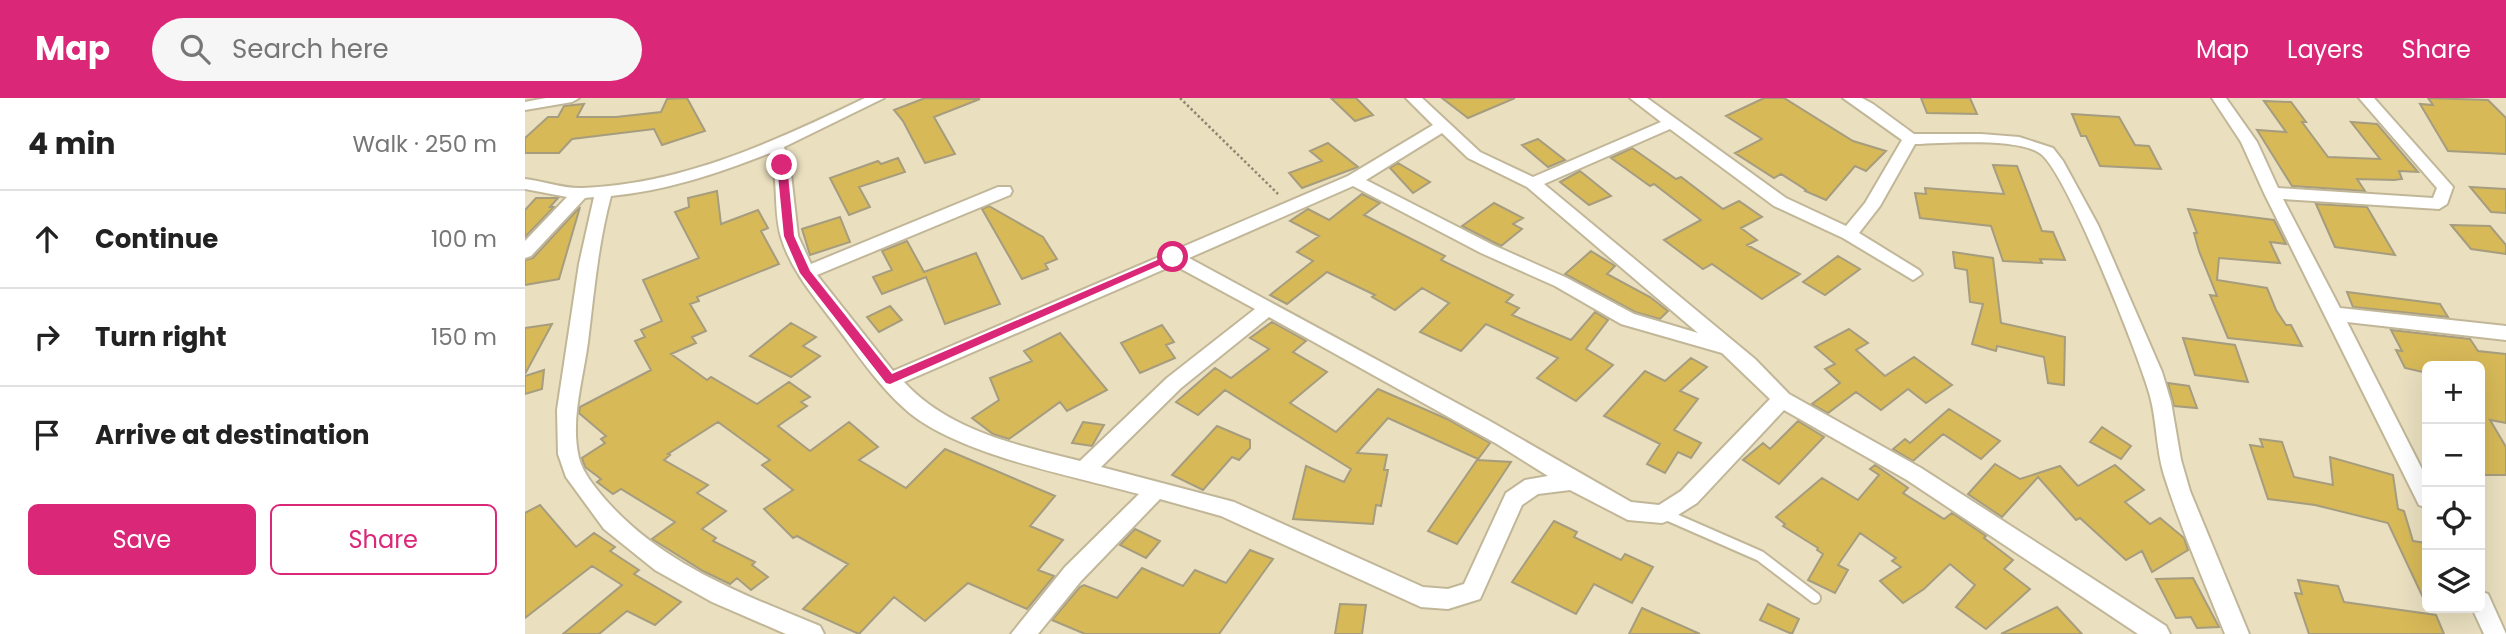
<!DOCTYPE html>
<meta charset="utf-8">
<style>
body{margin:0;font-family:Poppins,sans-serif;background:#f6f6f6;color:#222}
.controls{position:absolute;right:21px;bottom:21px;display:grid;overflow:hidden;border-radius:10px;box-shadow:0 7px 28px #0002}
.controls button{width:63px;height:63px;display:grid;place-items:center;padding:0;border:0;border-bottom:2px solid #e0e0e0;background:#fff;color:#222;font:35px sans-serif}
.stop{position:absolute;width:21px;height:21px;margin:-16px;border:5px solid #db2777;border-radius:50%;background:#fff}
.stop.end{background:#db2777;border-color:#fff;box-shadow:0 2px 7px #0008}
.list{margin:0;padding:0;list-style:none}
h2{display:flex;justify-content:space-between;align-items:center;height:91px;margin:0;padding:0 28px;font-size:30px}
h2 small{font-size:23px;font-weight:400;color:#767676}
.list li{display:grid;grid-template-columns:46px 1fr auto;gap:21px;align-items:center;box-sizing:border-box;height:98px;padding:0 28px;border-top:2px solid #e0e0e0}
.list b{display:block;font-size:26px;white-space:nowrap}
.list em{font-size:23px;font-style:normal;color:#767676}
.actions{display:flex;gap:14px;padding:21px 28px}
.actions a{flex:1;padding:16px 0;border:2px solid #db2777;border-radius:10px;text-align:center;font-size:24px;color:#db2777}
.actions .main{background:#db2777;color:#fff}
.icon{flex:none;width:38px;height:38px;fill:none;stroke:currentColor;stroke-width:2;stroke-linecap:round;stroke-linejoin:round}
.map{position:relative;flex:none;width:1981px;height:536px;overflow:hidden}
header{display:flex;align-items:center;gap:42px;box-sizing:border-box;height:98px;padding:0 35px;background:#db2777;color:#fff}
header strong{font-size:33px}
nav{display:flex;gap:38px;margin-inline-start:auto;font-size:24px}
.search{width:490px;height:63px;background:#f6f6f6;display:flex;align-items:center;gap:18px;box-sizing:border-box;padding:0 24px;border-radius:38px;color:#767676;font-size:26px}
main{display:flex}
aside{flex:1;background:#fff}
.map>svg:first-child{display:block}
.building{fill:#d7b958;stroke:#a69c7e;stroke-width:2}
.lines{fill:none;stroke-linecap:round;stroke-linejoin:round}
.service-casing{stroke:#c1b798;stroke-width:14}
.minor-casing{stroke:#c1b798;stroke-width:4}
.path{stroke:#8e8771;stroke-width:2.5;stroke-dasharray:2.5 2.5;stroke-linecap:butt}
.service{stroke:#fff;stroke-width:10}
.minor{fill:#fff;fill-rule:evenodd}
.route{fill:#db2777}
</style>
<header>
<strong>Map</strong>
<div class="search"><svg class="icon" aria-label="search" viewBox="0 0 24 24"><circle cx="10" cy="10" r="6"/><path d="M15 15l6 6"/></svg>Search here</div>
<nav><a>Map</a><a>Layers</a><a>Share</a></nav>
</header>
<main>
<aside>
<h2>4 min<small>Walk · 250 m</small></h2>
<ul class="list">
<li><svg class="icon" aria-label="ahead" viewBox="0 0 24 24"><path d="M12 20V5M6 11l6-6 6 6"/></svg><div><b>Continue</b></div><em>100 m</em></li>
<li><svg class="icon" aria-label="right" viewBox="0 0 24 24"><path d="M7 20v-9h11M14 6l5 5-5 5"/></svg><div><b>Turn right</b></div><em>150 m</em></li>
<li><svg class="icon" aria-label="arrive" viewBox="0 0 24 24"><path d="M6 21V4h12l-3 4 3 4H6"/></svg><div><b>Arrive at destination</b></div></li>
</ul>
<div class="actions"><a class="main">Save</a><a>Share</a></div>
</aside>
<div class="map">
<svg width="1981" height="536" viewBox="0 0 1981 536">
<rect width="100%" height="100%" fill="#eae0c0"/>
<!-- building -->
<path class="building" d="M162,0l18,33 -43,14 -8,-16 -82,10 -13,14h-34v-15l23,-21h10l6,-11 20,-2 -7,13h39l45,-5 6,-13z
M400,0l55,1 -46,18 21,37 -30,9 -22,-42 -9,-11z
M806,0h25l17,17 -18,6z
M917,0h73l-47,20z
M1239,0h20l69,43 33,10 -20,20 -11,-5 -29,34 -21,-9 1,-1 -25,-16 -7,4 -39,-25 27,-14 -36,-23z
M1396,0h49l7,16 -50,-1z
M1903,0l60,2 18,18v36l-58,-3 -28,-47 13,1z
M1739,3l27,1 15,20h-4l26,35 52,2 -29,-37 26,2 41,48 -19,-1 3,8 -8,1 -37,-1 8,12 -73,-5 -35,-56 29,2z
M1547,16l47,3 16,28 14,1 12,23 -61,-3 -14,-30h-5z
M1013,41l27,21 -17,7 -26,-22z
M803,45l30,24 -56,21 -13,-15 33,-12 -12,-10z
M1107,50l44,31 5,-2 42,32 16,-8 23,16 -21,11 16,12 -10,5 53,29 -38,25 -50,-35 -9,5 -39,-29 37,-20 -47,-36 -4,2 -39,-28z
M373,60l7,14 -46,15 11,20 -21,8 -19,-37 48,-17 3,3z
M873,65l32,19 -17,11 -23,-25z
M1468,67l24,1 25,65 11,1 12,28 -25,-1 2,4 -39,-2 -12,-35 -71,-8 -5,-25 11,1 -1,-6 79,6z
M1055,73l31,25 -22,9 -29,-23z
M1945,89l36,2v24l-15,-1z
M192,93l4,33 37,-14 10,18 -7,3 18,33 -82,33 2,4 -9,3 16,27 -14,6 4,6 -25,11 36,26 4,-3 46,27 32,-22 21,15 -9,5 6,4 -29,20 32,25 39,-29 29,25 -19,13 47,28 39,-39 110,47 -25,30 33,14 -25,30 16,6 -27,33 -59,-26 -43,38 -31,-24 -35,37 -56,-25 45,-45 -51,-28 -4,2 -29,-29 29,-19 -31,-25 8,-5 -52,-38 -50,32 2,1 -6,5 44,25 -11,8 29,18 -24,18 14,9 -3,3 42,21 -3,3 16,12 -17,13 -14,-12 -7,6 -27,-13 -51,-32 23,-17 -54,-33 -8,5 -16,-12 4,-3 -16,-12 -3,-9 23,-15 -4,-4 5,-3 -27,-23 1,-6 71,-37 -16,-29 10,-4 -4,-7 21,-9 -19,-41 56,-22 -24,-46 14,-5 -1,-9z
M837,96l18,9 -16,12 81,41 -4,4 72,35 -7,7 13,6 -7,7 59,25 24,-28 13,8 -22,29 27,16 -37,36 -39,-23 21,-20 -72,-34 -25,27 -41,-19 29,-29 -27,-15 -27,22 -23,-13 3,-2 -48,-23 -40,32 -17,-9 43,-34 -16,-9 22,-16 -29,-15 18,-12 21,11z
M11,100h22l-8,9h4l-29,30v-27z
M969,105l29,15 -10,6 9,5 -21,17 -39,-20z
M1791,106l51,3 28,48 -60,-8z
M464,108l54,31 14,22 -12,5 3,5 -26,10 -40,-70z
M55,109l-21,72 -34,6v-25l8,-2z
M1663,111l86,11 12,24 -16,-2 10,21 -61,-5 -2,22 50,8 9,22 10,15h5l11,21 -74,-8 -18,-43 7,1 -18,-45 -5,-18h3z
M315,119l10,25 -40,13 -8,-26z
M1926,127l39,1 16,19v9l-35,-5z
M382,143l17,31 52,-19 24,51 -55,20 -19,-47 -44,17 -9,-17 19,-7 -10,-19z
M1066,153l24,15 -8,8 43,23 18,14 -8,8 -25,-7 -70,-38z
M1428,154l40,6 8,65 64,14 -1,48 -16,-2 -4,-26 -47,-11 -1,5 -24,-7 11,-40 -13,-2 -3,-32 -12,-2z
M1313,158l22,13 -35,26 -22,-13z
M1822,194l93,12 8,13 -95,-10z
M365,208l12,14 -23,12 -12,-15z
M747,224l34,19 -13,11 34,20 -37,31 46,29 42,-43 69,30 43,24 -12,16 -90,-41 -31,35 30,2 -3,15h4l-7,36 -5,-1 -3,19 -80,-5 13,-53 38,16 7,-13 -126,-79 -27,25 -22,-13 39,-34 16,10 38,-29 -19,-11z
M266,225l25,14 -13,9 17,10 -29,21 -41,-21z
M27,226l-27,50v-46z
M637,227l12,17 -8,3 9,13 -35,15 -19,-30z
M1324,231l19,14 -12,7 29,26 29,-19 38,28 -26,18 -18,-14 -27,21 -25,-18 -28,21 -16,-9 28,-21 -15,-14 10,-5 -20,-17z
M1866,232l79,9 8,12 28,3v69l-16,-3 16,27v28h-26v-109h-53v7l-22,-5 -9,-18 6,1z
M535,235l47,57 -40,21 -7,-9 -51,37 -16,-5 -21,-16 27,-18 -9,-22 42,-17 -8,-10z
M1658,240l52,7 13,37 -53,-7z
M1166,260l16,9 -27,24 18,8 -24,31 27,13 -10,15 -13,-6 -13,21 -18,-9 13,-20 -56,-28 41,-45 20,10z
M19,272l-2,19 -17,5v-18z
M1643,285l21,3 8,22 -23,-2z
M1424,311l51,32 -19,18 -38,-25 -30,27 -20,-12 12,-10 5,4z
M1273,323l26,16 -45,47 -36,-24 20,-17 7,6z
M558,324l21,3 -12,21 -20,-3z
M692,328l33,14v8l-11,12 -7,-3 -29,33 -31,-15z
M1577,329l29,19 -10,13 -31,-17z
M1735,341l22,3 12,35 39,8 -3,-28 63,18 5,34 6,2 9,30 14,2v63l-39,-83 -73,-18 -47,-6 -18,-54 13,2z
M952,362l34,2 -54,82 -29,-13z
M1470,366l25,15 40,-13 18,20 37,-21 29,25 -19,12 25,22 10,-6 24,20 4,12 -36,22 -10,-21 -16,9 -46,-42 -4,2 -38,-43 -36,40 -34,-23z
M1350,367l33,23 -5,5 41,26 8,-6 34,23 -2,2 29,22 -9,9 26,20 -44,40 -30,-22 19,-22 -25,-21 -26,25 -21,14 -23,-22 21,-14 -9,-6 4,-3 -36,-25 -22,32 10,5 -13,23 -27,-13 15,-26 -6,-4 1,-2 -35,-22 2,-2 -9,-7 46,-39 36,22 21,-25 -9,-6z
M15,407l36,42 18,-14 21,14 -5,4 29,19 -5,4 47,28 -26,23 -28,-14 -28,23h-36l59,-49 -30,-19 -67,52v-105z
M1029,423l23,11 -3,5 47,23 4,-6 28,13 -21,36 -38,-19 -18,30 -64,-32z
M610,431l25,12 -14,17 -26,-13z
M725,452l23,9 -54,75h-134l-33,-14 28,-33 4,-2 33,13 25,-30 41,18 12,-16 31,13z
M1668,480l26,49 -22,1 -6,-11 -15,1 -20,-39z
M1773,482l40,6 6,16 92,13 8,19h-135l-14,-41 7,1z
M815,506l26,1 -4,29h-27z
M1243,506l31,15 -7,15 -32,-14z
M1532,509l25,27h-81z
M1117,510l58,26h-71z"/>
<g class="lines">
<defs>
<path id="service" d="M1139,416l96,42 55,42"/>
<path id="minor" d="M21,0h33l-7,4 -47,8v-8z
M340,0h19l-100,49 6,18 8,71 13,28 187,-77h12l2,4 -2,4 -193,80 76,96 455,-195 85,-51 -27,-27h16l58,54 53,25 128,-55 -31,-24h17l139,100 60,28 19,-23 37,-63 -59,-42h19l11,6 41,30h67l38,3 34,11 10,13 35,64 64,147 9,30 10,58 9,31 59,143h-24c-21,-53 -44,-105 -61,-159 -8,-26 -7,-53 -14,-79 -10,-38 -83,-222 -109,-242 -22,-17 -97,-11 -126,-10l-35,62 -21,27 60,37 3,4 -9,6 -70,-42 -69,-32 -104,-77 -126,55 211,175 34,35 132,74 245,158 4,8h-32l-231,-154 -123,-70 -87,93 -27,17 -8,3 -34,-3 -58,-30 -32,4 -16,11 -42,94 -32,10 -27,-2 -200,-91 -61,-17 -79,82 -43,53h-27l54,-67 74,-73c-65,-18 -185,-40 -234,-85 -26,-23 -47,-54 -68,-82 -21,-28 -46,-56 -56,-90 -8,-27 -2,-57 -11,-84 -51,20 -104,38 -159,43 -13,48 -17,97 -23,146 -5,38 -18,78 -9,116 4,15 15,28 25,40 57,66 138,96 216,128l4,8h-38l-74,-32 -57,-32 -51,-41 -38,-52 -8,-23 -1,-44 22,-146 15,-67 -9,1 -54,58 -6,2v-17l42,-44 -42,-8v-10c19,2 38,10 58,9 101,-4 193,-47 282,-90zM917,35l26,25 59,29 171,146 -64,-19 -67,-36 -74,-33 -127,-65zM828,88l128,67 74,33 66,38 101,29 48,46 -89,92 -22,14 -28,-3 -143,-82 -299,-162zM649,167l81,44 -88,69 -87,83c-63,-16 -131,-30 -176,-79zM744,219l228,127 51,32 -23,4 -19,13 -42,91 -16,5 -25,-2 -189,-85 -133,-35 80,-79z
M1687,0h14l31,44 21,46 155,10 4,-10 -78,-90h15l79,89 -6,17 -8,5 -156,-10 57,109 166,18v14l-159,-18 80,157v29l-8,-3 -155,-312 -23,-51z
M1955,493l8,3 18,40h-22l-12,-26h8z"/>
</defs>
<!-- service casing -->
<use href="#service" class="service-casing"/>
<!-- minor casing -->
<use href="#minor" class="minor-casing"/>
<!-- path -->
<path class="path" d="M655,0l98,96"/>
<!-- service -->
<use href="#service" class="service"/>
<!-- minor -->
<use href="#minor" class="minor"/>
</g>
<!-- route -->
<path class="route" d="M257,65l5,2 7,71 16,35 82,103 277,-119 9,2 -288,127 -4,-1 -86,-110 -16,-37 -7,-71z"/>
</svg>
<div class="controls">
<button>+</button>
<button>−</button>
<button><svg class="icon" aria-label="locate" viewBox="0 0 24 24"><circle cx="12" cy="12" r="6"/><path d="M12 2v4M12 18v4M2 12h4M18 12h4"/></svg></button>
<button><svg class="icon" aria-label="layers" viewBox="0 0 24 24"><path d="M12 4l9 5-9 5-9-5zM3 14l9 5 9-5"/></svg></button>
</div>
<div class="stop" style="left:648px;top:159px"></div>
<div class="stop end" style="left:257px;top:67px"></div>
</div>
</main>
